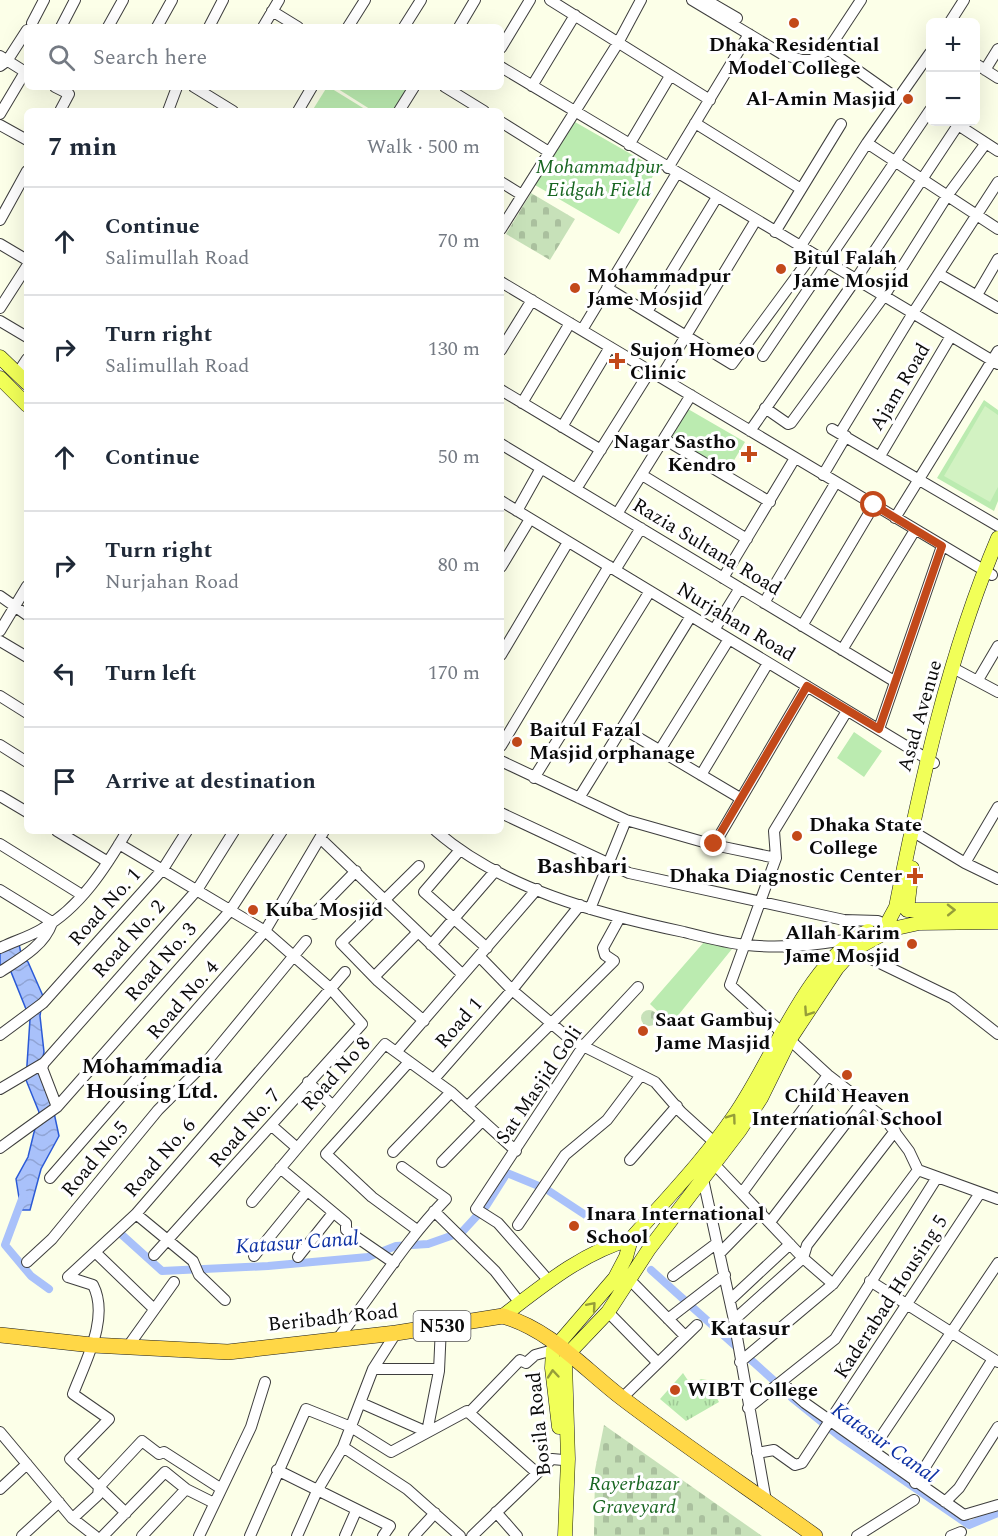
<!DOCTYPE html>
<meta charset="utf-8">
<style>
body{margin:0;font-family:Spectral,serif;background:#f2f2f3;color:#1f2937}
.controls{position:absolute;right:18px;top:18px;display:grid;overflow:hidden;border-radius:9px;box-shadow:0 6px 24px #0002}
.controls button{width:54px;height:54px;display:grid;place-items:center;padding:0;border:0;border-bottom:2px solid #e0e1e3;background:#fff;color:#1f2937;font:30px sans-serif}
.stop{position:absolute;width:18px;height:18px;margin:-14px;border:4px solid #c3491a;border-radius:50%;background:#fff}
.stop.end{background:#c3491a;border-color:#fff;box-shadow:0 2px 6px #0008}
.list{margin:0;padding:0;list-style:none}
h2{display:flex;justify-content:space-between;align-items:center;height:78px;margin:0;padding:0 24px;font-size:26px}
h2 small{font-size:20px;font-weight:400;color:#747a83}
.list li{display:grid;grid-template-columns:39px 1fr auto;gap:18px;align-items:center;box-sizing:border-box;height:108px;padding:0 24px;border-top:2px solid #e0e1e3}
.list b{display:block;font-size:22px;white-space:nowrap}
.list p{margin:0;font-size:20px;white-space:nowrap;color:#747a83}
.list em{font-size:20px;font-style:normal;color:#747a83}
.icon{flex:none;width:33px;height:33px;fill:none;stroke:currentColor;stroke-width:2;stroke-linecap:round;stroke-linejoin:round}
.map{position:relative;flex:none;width:998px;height:1536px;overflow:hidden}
.search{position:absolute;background:#fff;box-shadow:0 6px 24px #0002;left:24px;top:24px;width:480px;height:66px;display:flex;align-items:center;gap:15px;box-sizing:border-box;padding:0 21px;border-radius:9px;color:#747a83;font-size:22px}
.panel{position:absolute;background:#fff;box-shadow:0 6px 24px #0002;left:24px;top:108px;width:480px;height:726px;border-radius:9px}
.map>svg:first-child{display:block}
.grass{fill:url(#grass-tufts)}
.cemetery{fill:url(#cemetery-stones)}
.park{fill:#bbebb0}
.pitch{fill:#d2f2c2}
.water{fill:url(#water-waves);stroke:#2b5ad6;stroke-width:1.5}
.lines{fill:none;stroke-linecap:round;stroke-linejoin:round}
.canal{stroke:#a9c1fa;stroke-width:8}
.minor-casing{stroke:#3e3e3e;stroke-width:12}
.major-casing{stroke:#1c1c1c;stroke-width:15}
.highway-casing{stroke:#1c1c1c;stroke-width:16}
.minor{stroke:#fff;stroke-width:10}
.major{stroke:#f1ff58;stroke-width:14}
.highway{stroke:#ffd746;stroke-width:15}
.oneway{stroke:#959d39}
.route{stroke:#c3491a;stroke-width:8}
.poi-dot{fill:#c3491a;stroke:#fff;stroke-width:2}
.labels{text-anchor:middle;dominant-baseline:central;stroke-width:6;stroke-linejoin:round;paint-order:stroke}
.shield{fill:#fff;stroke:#545454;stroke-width:1.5}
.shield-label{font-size:18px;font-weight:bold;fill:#0b0b0b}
.poi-label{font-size:20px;font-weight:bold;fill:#0b0b0b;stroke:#fff;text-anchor:start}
.park-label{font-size:20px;font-style:italic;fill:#186621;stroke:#fff}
.street-label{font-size:20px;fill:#0b0b0b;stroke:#fff}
.water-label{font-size:21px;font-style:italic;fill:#0d31a3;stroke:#fff}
.quarter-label{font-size:22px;font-weight:bold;fill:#0b0b0b;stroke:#fff}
</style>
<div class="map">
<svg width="998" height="1536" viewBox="0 0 998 1536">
<defs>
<pattern id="grass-tufts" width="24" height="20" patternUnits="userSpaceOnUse" patternTransform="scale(1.5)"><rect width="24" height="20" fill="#bbebb0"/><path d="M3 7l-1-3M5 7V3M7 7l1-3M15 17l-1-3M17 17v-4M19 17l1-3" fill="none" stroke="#9fc896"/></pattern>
<pattern id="cemetery-stones" width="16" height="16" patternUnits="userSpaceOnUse" patternTransform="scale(1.5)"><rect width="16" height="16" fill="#c7e1b9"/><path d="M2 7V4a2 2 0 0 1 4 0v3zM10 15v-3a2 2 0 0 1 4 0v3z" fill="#aac09e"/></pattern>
<pattern id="water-waves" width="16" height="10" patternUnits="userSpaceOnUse" patternTransform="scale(1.5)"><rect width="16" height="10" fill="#a9c1fa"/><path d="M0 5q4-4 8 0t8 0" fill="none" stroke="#90a4d5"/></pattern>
</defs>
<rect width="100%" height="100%" fill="#fcffe8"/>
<!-- grass -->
<path class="grass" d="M683,1373l8,12 10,-6 6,1 12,22 -33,19 -26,-22z"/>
<!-- cemetery -->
<path class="cemetery" d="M531,193l44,26 -25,41 -44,-26z
M641 1018a8 8 0 1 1 16 0a8 8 0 1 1-16 0Z
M604,1425l158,111h-168l1,-66z"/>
<!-- park -->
<path class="park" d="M327,87h2l39,24h-56z
M335,87h73l-15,24h-20z
M575,122l82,47 -38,65 -84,-49z
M984,400l14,10v91l-4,10 -57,-33z
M688,409l57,33 -18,30 -56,-33z
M854,732l28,19 -18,26 -27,-19z
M704,942l28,7 -61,75 -21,-20z"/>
<!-- pitch -->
<path class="pitch" d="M985,406l13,9v72l-8,15 -46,-26z"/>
<!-- water -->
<path class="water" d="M19,944l3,14 6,4 15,34 -3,20 4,36 -4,19 10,23 9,42 -18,33 -11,41h-9l-5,-31 12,-22 11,-45 -13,-32 4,-61 -23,-57 -7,5v-16z"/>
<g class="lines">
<!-- canal -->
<path class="canal" d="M24,1194l-19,51 26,31 18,13
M121,1234l41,37 106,-5 100,-9 28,-11 32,-2 34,-12 24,-26 21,-33 39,16 44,29
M651,1270l130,117
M792,1398l47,38 130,89 29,-12"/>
<defs>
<path id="minor" d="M550,0l160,100
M692,0l90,54 20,6h9l17,-10 33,-50
M706,0l31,18
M272,11l26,16
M950,22l14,-22
M32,23l12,-23
M61,27l14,-27
M108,27l15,-27
M157,27l15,-27
M209,27l14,-27
M263,27l16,-27
M348,27l17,-27
M404,27l17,-27
M459,27l16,-27
M823,46l75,53
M501,48l29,-48
M0,56l27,17
M976,64l22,14
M0,66l7,-5 20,-31
M501,67l497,297
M985,70l13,-21
M532,86l43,-71
M55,87l14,7 -9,17
M194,87l39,24
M445,87l39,24
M168,111l9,-24
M298,111l14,-24
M399,111l15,-24
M0,114l25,-42
M501,122l48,30
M695,123l106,66
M0,125l27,15
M867,143l131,86
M629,145l41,-69
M668,168l81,-134
M501,182l21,13
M0,220l27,-49
M501,229l117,-186 23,-43
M775,232l66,-108
M0,244l27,16
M800,247l67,-104 63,-90
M939,274l59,34
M501,282l491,293
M607,288l125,76 81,-110
M977,295l21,-36
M0,308l27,-42
M647,312l70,-115
M0,321l27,16
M582,330l95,-157
M501,350l31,-50
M763,356l167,-246
M17,374l10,-15
M661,377l95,-157
M501,390l100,60
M522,403l48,-80
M765,408l23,16 3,-1 93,-127 63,-100 39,-53
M562,427l48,-80
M832,429l166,97
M750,431l106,-152 100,-151 2,-3 40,26
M840,433l73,-120 85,-131
M664,439l106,63
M501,444l393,237
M880,456l71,-120
M642,475l105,64
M823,475l23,-39
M576,489l74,-118
M501,501l433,262
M517,511l24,-43
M617,514l74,-119
M895,518l103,-167
M501,567l29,-48
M615,570l26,-42
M723,578l72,-120
M0,596l27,19
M764,603l72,-121
M802,626l72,-121
M714,630l26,-42
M0,631l27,-45
M0,641l27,16
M842,650l73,-120
M501,655l67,-113
M953,668l45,24
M978,680l20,-34
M0,696l27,17
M847,711l-73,120 2,27 -46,127 98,90 57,44 24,32 9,19 80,29
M622,728l118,70
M879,729l63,-183
M0,745l27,17
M501,746l108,-180
M660,750l69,-111
M501,761l125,59 88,25 62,13
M701,775l67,-112
M534,778l116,-187
M0,796l27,16
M579,798l112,-182
M501,813l128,60 215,47 34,1 7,3
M57,831l51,31
M436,831c67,58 162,83 248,101 20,5 42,11 63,13 35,4 69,0 104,-6
M917,834l48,29 33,16
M320,838l142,136
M0,844l82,51
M119,844l146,87 65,57 32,36 -208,231
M714,845l93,-159
M460,850l-36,42 63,56
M965,863l33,-56
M419,866l-78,77 37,38 46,40
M0,890l52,32
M590,909l36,-89
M314,914l42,-43
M431,945l65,-75
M0,948c14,-7 29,-11 42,-19 38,-21 64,-62 85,-98
M853,950l99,48 46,36
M479,956l33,34 59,50 84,42 26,30 33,30
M0,972c20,-13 44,-26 52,-49
M374,977l44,-45
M0,1035l43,-32 120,-134 24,-38
M397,1051l140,-162
M44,1063l-2,5 15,39
M408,1063l-82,91 46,43 45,33
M434,1079l78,-89 68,-85
M308,1082l24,23
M0,1089l44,-26 153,-173 37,-59
M467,1107l147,-146 -9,-6 -2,-7 16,-29
M272,1126l24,21
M0,1148c19,-14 37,-27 57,-41l172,-195 53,-81
M393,1152l58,-60
M630,1160l47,-54
M442,1162l39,-40
M715,1165l88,93 30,26
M280,1168l66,55v7l48,33
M50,1178l215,-247 59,-100
M703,1179l31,141 32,181
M742,1193l86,-118
M252,1202l133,-158 66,48 65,59
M434,1211l61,60 25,32
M136,1214l57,47 6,14 26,25
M770,1222l92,-120
M518,1225l47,-70 42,-35 34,-45
M95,1252l58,56
M720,1253l41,-42
M254,1256l53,-65
M298,1257l35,-44
M27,1262l25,-23 106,-129 50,-50 98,-119
M673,1276l44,-33
M68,1277l68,-63 209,-242
M68,1277l25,8c17,33 -8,77 -20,109l36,25 -39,40 56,54
M630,1280l55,56
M549,1281l-51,-58 -22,-14 108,-164 54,-58
M870,1281l128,81
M730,1300l60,-56
M608,1312l49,50
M668,1319l57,-44
M734,1320l69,-62 4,-13 88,-114
M339,1337c36,-46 66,-96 107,-138l-44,-32
M129,1345l45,-63
M740,1362l93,-78 85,-114
M373,1369h66
M782,1383l23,20 159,112 34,-10
M622,1398l75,-73
M361,1403l66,29
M748,1408l87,-69 101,-160
M469,1413l51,-53 6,3 9,-8 18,-5
M0,1432l72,86 23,18
M427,1432l12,-61 2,-45
M343,1447l64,42 53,47
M872,1450l126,-187
M757,1453l17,-3 21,15 7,-2 178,-270
M277,1470l113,56 -7,10
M915,1483l78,-124
M0,1489l27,-25
M945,1502l14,-14 39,-61
M496,1512l21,24
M73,1518l25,-23 1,-8 43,-46 17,13 5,-2 56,36
M22,1536l37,-34
M103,1536l62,-64 21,17 28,14
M142,1536l44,-47
M199,1536l52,-109 14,-45
M250,1536l56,-127 45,18 40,25 76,-41 70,62
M297,1536l20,-45 26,-44 30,-78 23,-36
M345,1536l11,-25
M414,1536l21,-23
M472,1536l80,-77 11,1
M857,1536l57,-36
M951,1536l10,-4"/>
<path id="major" d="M0,357l27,26
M0,378l27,27
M998,538c-50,118 -77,244 -102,369l-7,13 3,9 27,-6 79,-1
M912,868l-5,42h91
M503,1316c39,-30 80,-64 128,-77
M559,1427l-7,-59 1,-18 62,-72 11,-21 5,-18c35,-40 73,-79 103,-123 39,-55 72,-154 134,-185
M565,1536l3,-77 -3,-96 3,-9 40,-42 41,-63 91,-119 21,-32 29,-59 47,-71 16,-18 39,-21"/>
<path id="highway" d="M0,1335l92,10 136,7 168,-19 107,-17c48,14 80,52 119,82 63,48 129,92 193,138"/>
</defs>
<!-- minor casing -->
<use href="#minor" class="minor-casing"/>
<!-- major casing -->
<use href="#major" class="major-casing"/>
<!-- highway casing -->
<use href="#highway" class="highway-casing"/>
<!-- minor -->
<use href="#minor" class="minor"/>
<!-- major -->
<use href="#major" class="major"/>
<!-- highway -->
<use href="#highway" class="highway"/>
</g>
<!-- one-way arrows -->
<defs><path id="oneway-chevron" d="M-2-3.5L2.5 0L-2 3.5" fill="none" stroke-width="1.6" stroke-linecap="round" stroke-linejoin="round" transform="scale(1.5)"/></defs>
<g class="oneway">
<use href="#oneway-chevron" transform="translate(951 910) rotate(-1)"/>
<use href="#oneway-chevron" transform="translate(808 1012) rotate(124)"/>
<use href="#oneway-chevron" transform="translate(732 1118) rotate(-54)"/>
<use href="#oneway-chevron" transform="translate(592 1306) rotate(-49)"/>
<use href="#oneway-chevron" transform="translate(553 1374) rotate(-95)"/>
</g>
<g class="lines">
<!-- route -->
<path class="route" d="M714,844l93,-158 72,43 63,-183 -68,-41"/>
</g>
<!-- markers -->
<g class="poi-dot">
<circle cx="794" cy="23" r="6"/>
<circle cx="908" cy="99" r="6"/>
<circle cx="781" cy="269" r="6"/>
<circle cx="575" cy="288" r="6"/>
<path d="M614 352h6v6h6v6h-6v6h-6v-6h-6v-6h6z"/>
<path d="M746 445h6v6h6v6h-6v6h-6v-6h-6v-6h6z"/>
<circle cx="517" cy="742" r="6"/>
<circle cx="797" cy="836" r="6"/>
<path d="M912 867h6v6h6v6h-6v6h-6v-6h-6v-6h6z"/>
<circle cx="253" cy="910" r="6"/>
<circle cx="912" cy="944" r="6"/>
<circle cx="643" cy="1031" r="6"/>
<circle cx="847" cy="1075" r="6"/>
<circle cx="574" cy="1226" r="6"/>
<circle cx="675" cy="1390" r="6"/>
</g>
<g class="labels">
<!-- shield labels -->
<rect class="shield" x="413.5" y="1311" width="57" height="30" rx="4.5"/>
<g class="shield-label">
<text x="442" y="1326">N530</text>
</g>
<!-- poi labels -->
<g class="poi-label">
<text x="794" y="45" text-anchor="middle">Dhaka Residential<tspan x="794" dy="23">Model College</tspan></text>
<text x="896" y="99" text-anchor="end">Al-Amin Masjid</text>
<text x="793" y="258">Bitul Falah<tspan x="793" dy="23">Jame Mosjid</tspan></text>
<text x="587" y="276">Mohammadpur<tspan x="587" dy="23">Jame Mosjid</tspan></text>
<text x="630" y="350">Sujon Homeo<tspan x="630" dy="23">Clinic</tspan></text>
<text x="736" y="442" text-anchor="end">Nagar Sastho<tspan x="736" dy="23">Kendro</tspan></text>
<text x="529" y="730">Baitul Fazal<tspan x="529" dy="23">Masjid orphanage</tspan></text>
<text x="809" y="825">Dhaka State<tspan x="809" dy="23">College</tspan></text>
<text x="902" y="876" text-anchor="end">Dhaka Diagnostic Center</text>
<text x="265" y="910">Kuba Mosjid</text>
<text x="900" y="933" text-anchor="end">Allah Karim<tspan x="900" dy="23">Jame Mosjid</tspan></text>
<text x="655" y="1020">Saat Gambuj<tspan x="655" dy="23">Jame Masjid</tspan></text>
<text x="847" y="1096" text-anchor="middle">Child Heaven<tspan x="847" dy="23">International School</tspan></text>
<text x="586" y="1214">Inara International<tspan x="586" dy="23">School</tspan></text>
<text x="687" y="1390">WIBT College</text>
</g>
<!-- park labels -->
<g class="park-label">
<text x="599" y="167">Mohammadpur<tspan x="599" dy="23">Eidgah Field</tspan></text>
<text x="634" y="1484">Rayerbazar<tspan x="634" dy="23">Graveyard</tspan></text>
</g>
<!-- street labels -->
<g class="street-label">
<text transform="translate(900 387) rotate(-59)">Ajam Road</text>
<text transform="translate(707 547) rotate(31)">Razia Sultana Road</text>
<text transform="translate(736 622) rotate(31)">Nurjahan Road</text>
<text transform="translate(920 716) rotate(-74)">Asad Avenue</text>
<text transform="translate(105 907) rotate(-48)">Road No. 1</text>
<text transform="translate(129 939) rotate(-48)">Road No. 2</text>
<text transform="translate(161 962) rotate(-49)">Road No. 3</text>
<text transform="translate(183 1000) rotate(-49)">Road No. 4</text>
<text transform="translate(459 1023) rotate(-49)">Road 1</text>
<text transform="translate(336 1074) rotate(-48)">Road No 8</text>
<text transform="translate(539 1085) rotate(-56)">Sat Masjid Goli</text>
<text transform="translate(245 1128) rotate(-49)">Road No. 7</text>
<text transform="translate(160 1158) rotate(-49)">Road No. 6</text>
<text transform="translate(95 1159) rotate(-50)">Road No.5</text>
<text transform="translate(891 1297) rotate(-57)">Kaderabad Housing 5</text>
<text transform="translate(333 1318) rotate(-6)">Beribadh Road</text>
<text transform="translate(539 1424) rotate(-96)">Bosila Road</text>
</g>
<!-- water labels -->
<g class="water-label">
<text transform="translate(297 1243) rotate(-4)">Katasur Canal</text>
<text transform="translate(884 1443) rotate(35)">Katasur Canal</text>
</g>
<!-- quarter labels -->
<g class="quarter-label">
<text x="582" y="866">Bashbari</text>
<text x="152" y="1066">Mohammadia<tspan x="152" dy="25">Housing Ltd.</tspan></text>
<text x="750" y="1328">Katasur</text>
</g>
</g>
</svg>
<div class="controls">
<button>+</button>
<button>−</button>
</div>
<div class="stop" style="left:874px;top:505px"></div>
<div class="stop end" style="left:714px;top:844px"></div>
<div class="search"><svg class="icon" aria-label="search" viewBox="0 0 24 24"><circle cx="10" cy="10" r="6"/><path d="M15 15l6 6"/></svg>Search here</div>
<section class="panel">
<h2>7 min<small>Walk · 500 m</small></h2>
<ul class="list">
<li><svg class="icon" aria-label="ahead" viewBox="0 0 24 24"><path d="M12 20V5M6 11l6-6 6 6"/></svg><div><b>Continue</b><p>Salimullah Road</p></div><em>70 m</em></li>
<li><svg class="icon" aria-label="right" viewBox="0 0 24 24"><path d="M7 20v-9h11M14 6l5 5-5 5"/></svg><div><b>Turn right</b><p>Salimullah Road</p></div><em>130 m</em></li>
<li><svg class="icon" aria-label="ahead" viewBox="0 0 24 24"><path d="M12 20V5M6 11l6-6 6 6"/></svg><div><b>Continue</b></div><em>50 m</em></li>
<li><svg class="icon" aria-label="right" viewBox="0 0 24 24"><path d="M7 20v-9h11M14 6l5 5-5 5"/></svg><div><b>Turn right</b><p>Nurjahan Road</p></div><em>80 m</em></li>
<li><svg class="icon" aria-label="left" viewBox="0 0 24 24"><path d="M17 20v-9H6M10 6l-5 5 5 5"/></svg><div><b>Turn left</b></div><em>170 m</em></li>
<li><svg class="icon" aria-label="arrive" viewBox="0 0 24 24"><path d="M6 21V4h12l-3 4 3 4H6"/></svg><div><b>Arrive at destination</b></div></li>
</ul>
</section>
</div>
